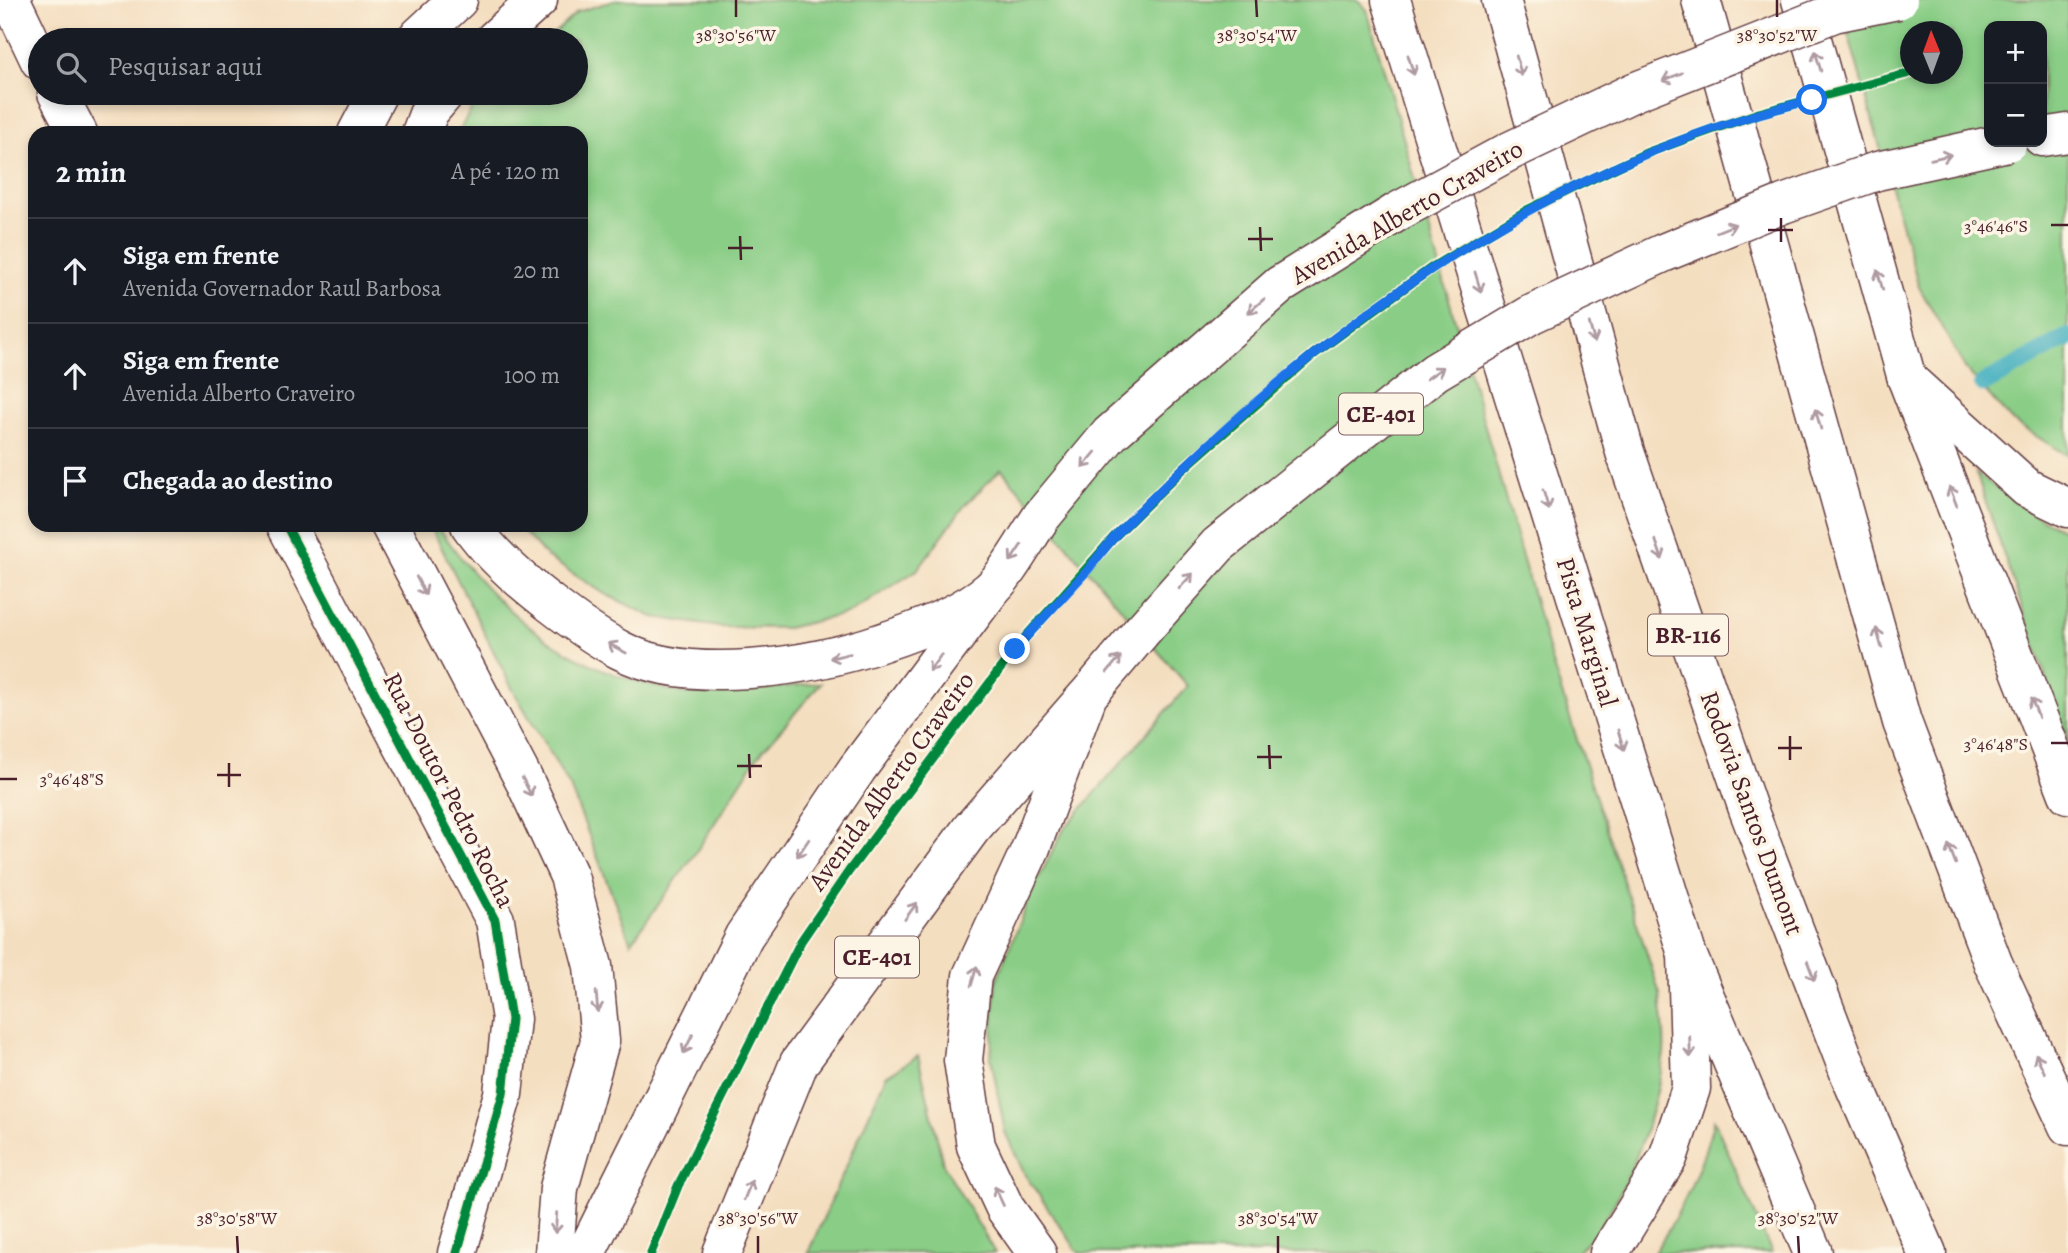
<!DOCTYPE html>
<html lang="pt">
<meta charset="utf-8">
<style>
body{margin:0;font-family:Alegreya,serif;background:#20242c;color:#f1f3f6}
.controls{position:absolute;right:21px;top:21px;display:grid;overflow:hidden;border-radius:14px;box-shadow:0 4px 10px #0003}
.controls button{width:63px;height:63px;display:grid;place-items:center;padding:0;border:0;border-bottom:2px solid #363941;background:#171b24;color:#f1f3f6;font:35px sans-serif}
.compass{position:absolute;left:1900px;top:21px;width:63px;height:63px;border-radius:50%;background:#171b24;box-shadow:0 4px 10px #0003;rotate:359deg}
.stop{position:absolute;width:21px;height:21px;margin:-16px;border:5px solid #1a73e8;border-radius:50%;background:#fff}
.stop.end{background:#1a73e8;border-color:#fff;box-shadow:0 2px 7px #0008}
.list{margin:0;padding:0;list-style:none}
h2{display:flex;justify-content:space-between;align-items:center;height:91px;margin:0;padding:0 28px;font-size:30px}
h2 small{font-size:23px;font-weight:400;color:#9ea1a6}
.list li{display:grid;grid-template-columns:46px 1fr auto;gap:21px;align-items:center;box-sizing:border-box;height:105px;padding:0 28px;border-top:2px solid #363941}
.list b{display:block;font-size:26px;white-space:nowrap}
.list p{margin:0;font-size:23px;white-space:nowrap;color:#9ea1a6}
.list em{font-size:23px;font-style:normal;color:#9ea1a6}
.icon{flex:none;width:38px;height:38px;fill:none;stroke:currentColor;stroke-width:2;stroke-linecap:round;stroke-linejoin:round}
.map{position:relative;flex:none;width:2068px;height:1253px;overflow:hidden}
.search{position:absolute;background:#171b24;box-shadow:0 4px 10px #0003;left:28px;top:28px;width:560px;height:77px;display:flex;align-items:center;gap:18px;box-sizing:border-box;padding:0 24px;border-radius:38px;color:#9ea1a6;font-size:26px}
.panel{position:absolute;background:#171b24;box-shadow:0 4px 10px #0003;left:28px;top:126px;width:560px;height:406px;border-radius:21px}
.map>svg:first-child{display:block}
.green{fill:#89cd86;stroke:#6a7658;stroke-width:2;fill-rule:evenodd}
.lines{fill:none;stroke-linecap:round;stroke-linejoin:round}
.stream{stroke:#41aebf;stroke-width:18}
.street-casing{stroke:#643c41;stroke-width:41}
.primary-casing{stroke:#643c41;stroke-width:41}
.highway-casing{stroke:#643c41;stroke-width:41}
.street{stroke:#fff;stroke-width:38}
.primary{stroke:#fff;stroke-width:38}
.highway{stroke:#fff;stroke-width:38}
.highway-bridge-casing{stroke:#643c41;stroke-width:41;stroke-linecap:butt}
.highway-bridge{stroke:#fff;stroke-width:38}
.cycleway-casing{stroke:#fcf5e5;stroke-width:13}
.cycleway{stroke:#00873e;stroke-width:9}
.oneway{stroke:#ae9aa0}
.route{stroke:#1a73e8;stroke-width:9}
.ticks{fill:none;stroke:#4a1f2b;stroke-width:2.5}
.labels{text-anchor:middle;dominant-baseline:central;stroke-width:7;stroke-linejoin:round;paint-order:stroke}
.shield{fill:#fcf5e5;stroke:#7f5f63;stroke-width:2}
.shield-label{font-size:24px;font-weight:bold;fill:#4a1f2b}
.street-label{font-size:26px;fill:#4a1f2b;stroke:#fcf5e5}
.ticks-label{font-size:18px;text-anchor:middle;fill:#4a1f2b;stroke:#fcf5e5;stroke-width:7;stroke-linejoin:round;paint-order:stroke}
</style>
<div class="map">
<svg width="2068" height="1253" viewBox="0 0 2068 1253">
<rect width="100%" height="100%" fill="#fcf5e5"/>
<filter id="ink" filterUnits="userSpaceOnUse"><feTurbulence type="fractalNoise" baseFrequency=".0143" numOctaves="2"/><feDisplacementMap in="SourceGraphic" scale="14" xChannelSelector="R" yChannelSelector="G"/><feConvolveMatrix kernelMatrix="1 2 1 2 8 2 1 2 1" color-interpolation-filters="sRGB"/></filter>
<filter id="wash" filterUnits="userSpaceOnUse"><feTurbulence type="fractalNoise" baseFrequency=".00686" numOctaves="4" result="noise"/><feDisplacementMap in="SourceGraphic" scale="28" xChannelSelector="R" yChannelSelector="G"/><feGaussianBlur stdDeviation="1.57" result="paint"/><feColorMatrix in="noise" values="0 0 0 0 0 0 0 0 0 0 0 0 0 0 0 0 0 1.4 0 .05"/><feComposite in="paint" operator="in"/></filter>
<g filter="url(#wash)">
<rect width="100%" height="100%" fill="#f4dec0"/>
<!-- green -->
<path class="green" d="M616,0h742l9,10 186,656 107,328c1,18 6,40 4,59 -8,60 -41,161 -89,200h-496l-54,-78 -20,-43 -14,-74 5,-76 34,-87 34,-66 124,-143 -187,-217 -36,36 -48,65 -67,43 -63,15 -67,-1 -67,-10 -48,-23 -58,-37 -30,-32h64v-392h-123l15,-27 16,-13h87v-53h-29l30,-28z
M1839,0h229v456l-56,-35 -47,-53 -46,-81zM1989,26h53v116h-53zM1910,32h42v42h-42z
M1976,473l56,41 36,18v210z
M430,525h7c53,79 120,137 213,160 14,3 29,9 42,9 43,0 86,-7 129,-11l-64,74 -61,95 -65,91 -61,-156 -57,-97z
M918,1056l25,108 52,89h-187l78,-177z
M1714,1120l58,133h-118c27,-41 48,-85 60,-133z"/>
<g class="lines">
<!-- stream -->
<path class="stream" d="M1983,384l85,-47"/>
</g>
</g>
<g filter="url(#ink)">
<g class="lines">
<defs>
<path id="street" d="M11,0l29,61
M57,93l21,40
M286,525l209,395 16,99 -8,75 -46,159"/>
<path id="primary" d="M1391,0l296,954 126,299
M1801,0l106,379 161,415
M415,40l43,-40
M357,133l21,-40
M390,525l136,259 43,92 24,90 7,75 -41,147 -5,65
M586,1253l158,-317 113,-167 133,-178
M722,1253l77,-190 172,-234 115,-132"/>
<path id="highway" d="M1501,0l124,452 123,357 104,271 75,173
M1701,0l201,722 91,241 75,163
M494,40l44,-40
M421,133l8,-21 16,-19
M2042,137l26,-4
M1907,379l120,109 41,20
M470,525c21,30 51,56 80,78 22,17 45,34 70,47 68,36 191,17 260,-7 34,-11 83,-30 110,-53 16,-13 39,-56 52,-74
M1037,1253l-32,-45 -29,-62 -13,-86 9,-84 58,-126 58,-155 53,-63
M1609,1253l59,-95 23,-70 -4,-134"/>
</defs>
<!-- street casing -->
<use href="#street" class="street-casing"/>
<!-- primary casing -->
<use href="#primary" class="primary-casing"/>
<!-- highway casing -->
<use href="#highway" class="highway-casing"/>
<!-- street -->
<use href="#street" class="street"/>
<!-- primary -->
<use href="#primary" class="primary"/>
<!-- highway -->
<use href="#highway" class="highway"/>
<defs>
<path id="highway-bridge" d="M1042,516l68,-82 170,-149 117,-73 113,-61 124,-59 200,-79 64,-13
M1141,632l77,-87 217,-173 97,-58 131,-61 120,-49 94,-33 131,-29"/>
</defs>
<!-- highway-bridge casing -->
<use href="#highway-bridge" class="highway-bridge-casing"/>
<!-- highway-bridge -->
<use href="#highway-bridge" class="highway-bridge"/>
<defs>
<path id="cycleway" d="M286,525l209,395 16,99 -8,75 -46,159
M651,1253l27,-67 123,-245 48,-70 166,-222 100,-113 69,-68 130,-114 120,-88 93,-56 119,-57 113,-40 151,-40"/>
</defs>
<!-- cycleway casing -->
<use href="#cycleway" class="cycleway-casing"/>
<!-- cycleway -->
<use href="#cycleway" class="cycleway"/>
</g>
<!-- one-way arrows -->
<defs><path id="oneway-shaft" d="M-6 0H5M1.5-3L5.5 0L1.5 3" fill="none" stroke-width="1.6" stroke-linecap="round" stroke-linejoin="round" transform="scale(1.75)"/></defs>
<g class="oneway">
<use href="#oneway-shaft" transform="translate(1818 61) rotate(-106)"/>
<use href="#oneway-shaft" transform="translate(1411 65) rotate(73)"/>
<use href="#oneway-shaft" transform="translate(1519 66) rotate(75)"/>
<use href="#oneway-shaft" transform="translate(1672 77) rotate(158)"/>
<use href="#oneway-shaft" transform="translate(1941 157) rotate(-13)"/>
<use href="#oneway-shaft" transform="translate(1726 228) rotate(-22)"/>
<use href="#oneway-shaft" transform="translate(1880 280) rotate(-106)"/>
<use href="#oneway-shaft" transform="translate(1478 282) rotate(73)"/>
<use href="#oneway-shaft" transform="translate(1256 306) rotate(139)"/>
<use href="#oneway-shaft" transform="translate(1592 333) rotate(75)"/>
<use href="#oneway-shaft" transform="translate(1435 373) rotate(-35)"/>
<use href="#oneway-shaft" transform="translate(1818 419) rotate(-106)"/>
<use href="#oneway-shaft" transform="translate(1089 460) rotate(130)"/>
<use href="#oneway-shaft" transform="translate(1953 496) rotate(-111)"/>
<use href="#oneway-shaft" transform="translate(1546 500) rotate(73)"/>
<use href="#oneway-shaft" transform="translate(1659 550) rotate(71)"/>
<use href="#oneway-shaft" transform="translate(1016 553) rotate(124)"/>
<use href="#oneway-shaft" transform="translate(1186 581) rotate(-48)"/>
<use href="#oneway-shaft" transform="translate(421 586) rotate(63)"/>
<use href="#oneway-shaft" transform="translate(1879 638) rotate(-106)"/>
<use href="#oneway-shaft" transform="translate(617 648) rotate(-152)"/>
<use href="#oneway-shaft" transform="translate(840 656) rotate(167)"/>
<use href="#oneway-shaft" transform="translate(935 663) rotate(127)"/>
<use href="#oneway-shaft" transform="translate(1114 664) rotate(-50)"/>
<use href="#oneway-shaft" transform="translate(2035 708) rotate(-111)"/>
<use href="#oneway-shaft" transform="translate(1621 740) rotate(73)"/>
<use href="#oneway-shaft" transform="translate(527 787) rotate(63)"/>
<use href="#oneway-shaft" transform="translate(803 848) rotate(124)"/>
<use href="#oneway-shaft" transform="translate(1952 854) rotate(-111)"/>
<use href="#oneway-shaft" transform="translate(911 911) rotate(-54)"/>
<use href="#oneway-shaft" transform="translate(1811 971) rotate(69)"/>
<use href="#oneway-shaft" transform="translate(974 976) rotate(-74)"/>
<use href="#oneway-shaft" transform="translate(597 1002) rotate(85)"/>
<use href="#oneway-shaft" transform="translate(688 1044) rotate(116)"/>
<use href="#oneway-shaft" transform="translate(1690 1047) rotate(88)"/>
<use href="#oneway-shaft" transform="translate(2040 1063) rotate(-115)"/>
<use href="#oneway-shaft" transform="translate(748 1190) rotate(-68)"/>
<use href="#oneway-shaft" transform="translate(999 1196) rotate(-115)"/>
<use href="#oneway-shaft" transform="translate(556 1223) rotate(94)"/>
</g>
</g>
<g class="lines" filter="url(#ink)">
<!-- route -->
<path class="route" d="M1015,649c24,-26 48,-52 72,-78 10,-12 19,-25 30,-37 188,-196 427,-371 695,-434"/>
</g>
<!-- ticks -->
<path class="ticks" d="M736,0v17M1256,0l1,17M1777,0v17M1781,218v24M2051,225h17M1260,227l1,24M1768,230h25M740,236l1,24M1248,239h25M728,248h25M1790,736v24M2051,743h17M1269,745l1,24M1778,748h24M749,754l1,24M1257,757h25M229,763v24M737,766h25M217,775h24M0,779h17M237,1236l1,17M758,1236v17M1278,1236v17M1798,1236l1,17"/>
<g class="labels">
<!-- shield labels -->
<g class="shield">
<rect x="1339" y="393.5" width="84" height="41" rx="5"/>
<rect x="1648" y="614.5" width="80" height="41" rx="5"/>
<rect x="835" y="936.5" width="84" height="41" rx="5"/>
</g>
<g class="shield-label">
<text x="1381" y="414">CE-401</text>
<text x="1688" y="635">BR-116</text>
<text x="877" y="957">CE-401</text>
</g>
<!-- street labels -->
<g class="street-label">
<text transform="translate(1407 212) rotate(-30)">Avenida Alberto Craveiro</text>
<text transform="translate(1587 632) rotate(73)">Pista Marginal</text>
<text transform="translate(891 781) rotate(-54)">Avenida Alberto Craveiro</text>
<text transform="translate(449 790) rotate(63)">Rua Doutor Pedro Rocha</text>
<text transform="translate(1752 813) rotate(70)">Rodovia Santos Dumont</text>
</g>
</g>
<g class="ticks-label">
<text x="736" y="41">38°30'56"W</text>
<text x="1257" y="41">38°30'54"W</text>
<text x="1777" y="41">38°30'52"W</text>
<text x="1996" y="232">3°46'46"S</text>
<text x="1996" y="750">3°46'48"S</text>
<text x="72" y="785">3°46'48"S</text>
<text x="237" y="1224">38°30'58"W</text>
<text x="758" y="1224">38°30'56"W</text>
<text x="1278" y="1224">38°30'54"W</text>
<text x="1798" y="1224">38°30'52"W</text>
</g>
</svg>
<div class="controls">
<button>+</button>
<button>−</button>
</div>
<svg class="compass" viewBox="-18 -18 36 36"><path d="M0-13l5 13h-10z" fill="#e53935"/><path d="M0 13l5-13h-10z" fill="#9ea1a6"/></svg>
<div class="stop" style="left:1812px;top:100px"></div>
<div class="stop end" style="left:1015px;top:649px"></div>
<div class="search"><svg class="icon" aria-label="search" viewBox="0 0 24 24"><circle cx="10" cy="10" r="6"/><path d="M15 15l6 6"/></svg>Pesquisar aqui</div>
<section class="panel">
<h2>2 min<small>A pé · 120 m</small></h2>
<ul class="list">
<li><svg class="icon" aria-label="ahead" viewBox="0 0 24 24"><path d="M12 20V5M6 11l6-6 6 6"/></svg><div><b>Siga em frente</b><p>Avenida Governador Raul Barbosa</p></div><em>20 m</em></li>
<li><svg class="icon" aria-label="ahead" viewBox="0 0 24 24"><path d="M12 20V5M6 11l6-6 6 6"/></svg><div><b>Siga em frente</b><p>Avenida Alberto Craveiro</p></div><em>100 m</em></li>
<li><svg class="icon" aria-label="arrive" viewBox="0 0 24 24"><path d="M6 21V4h12l-3 4 3 4H6"/></svg><div><b>Chegada ao destino</b></div></li>
</ul>
</section>
</div>
